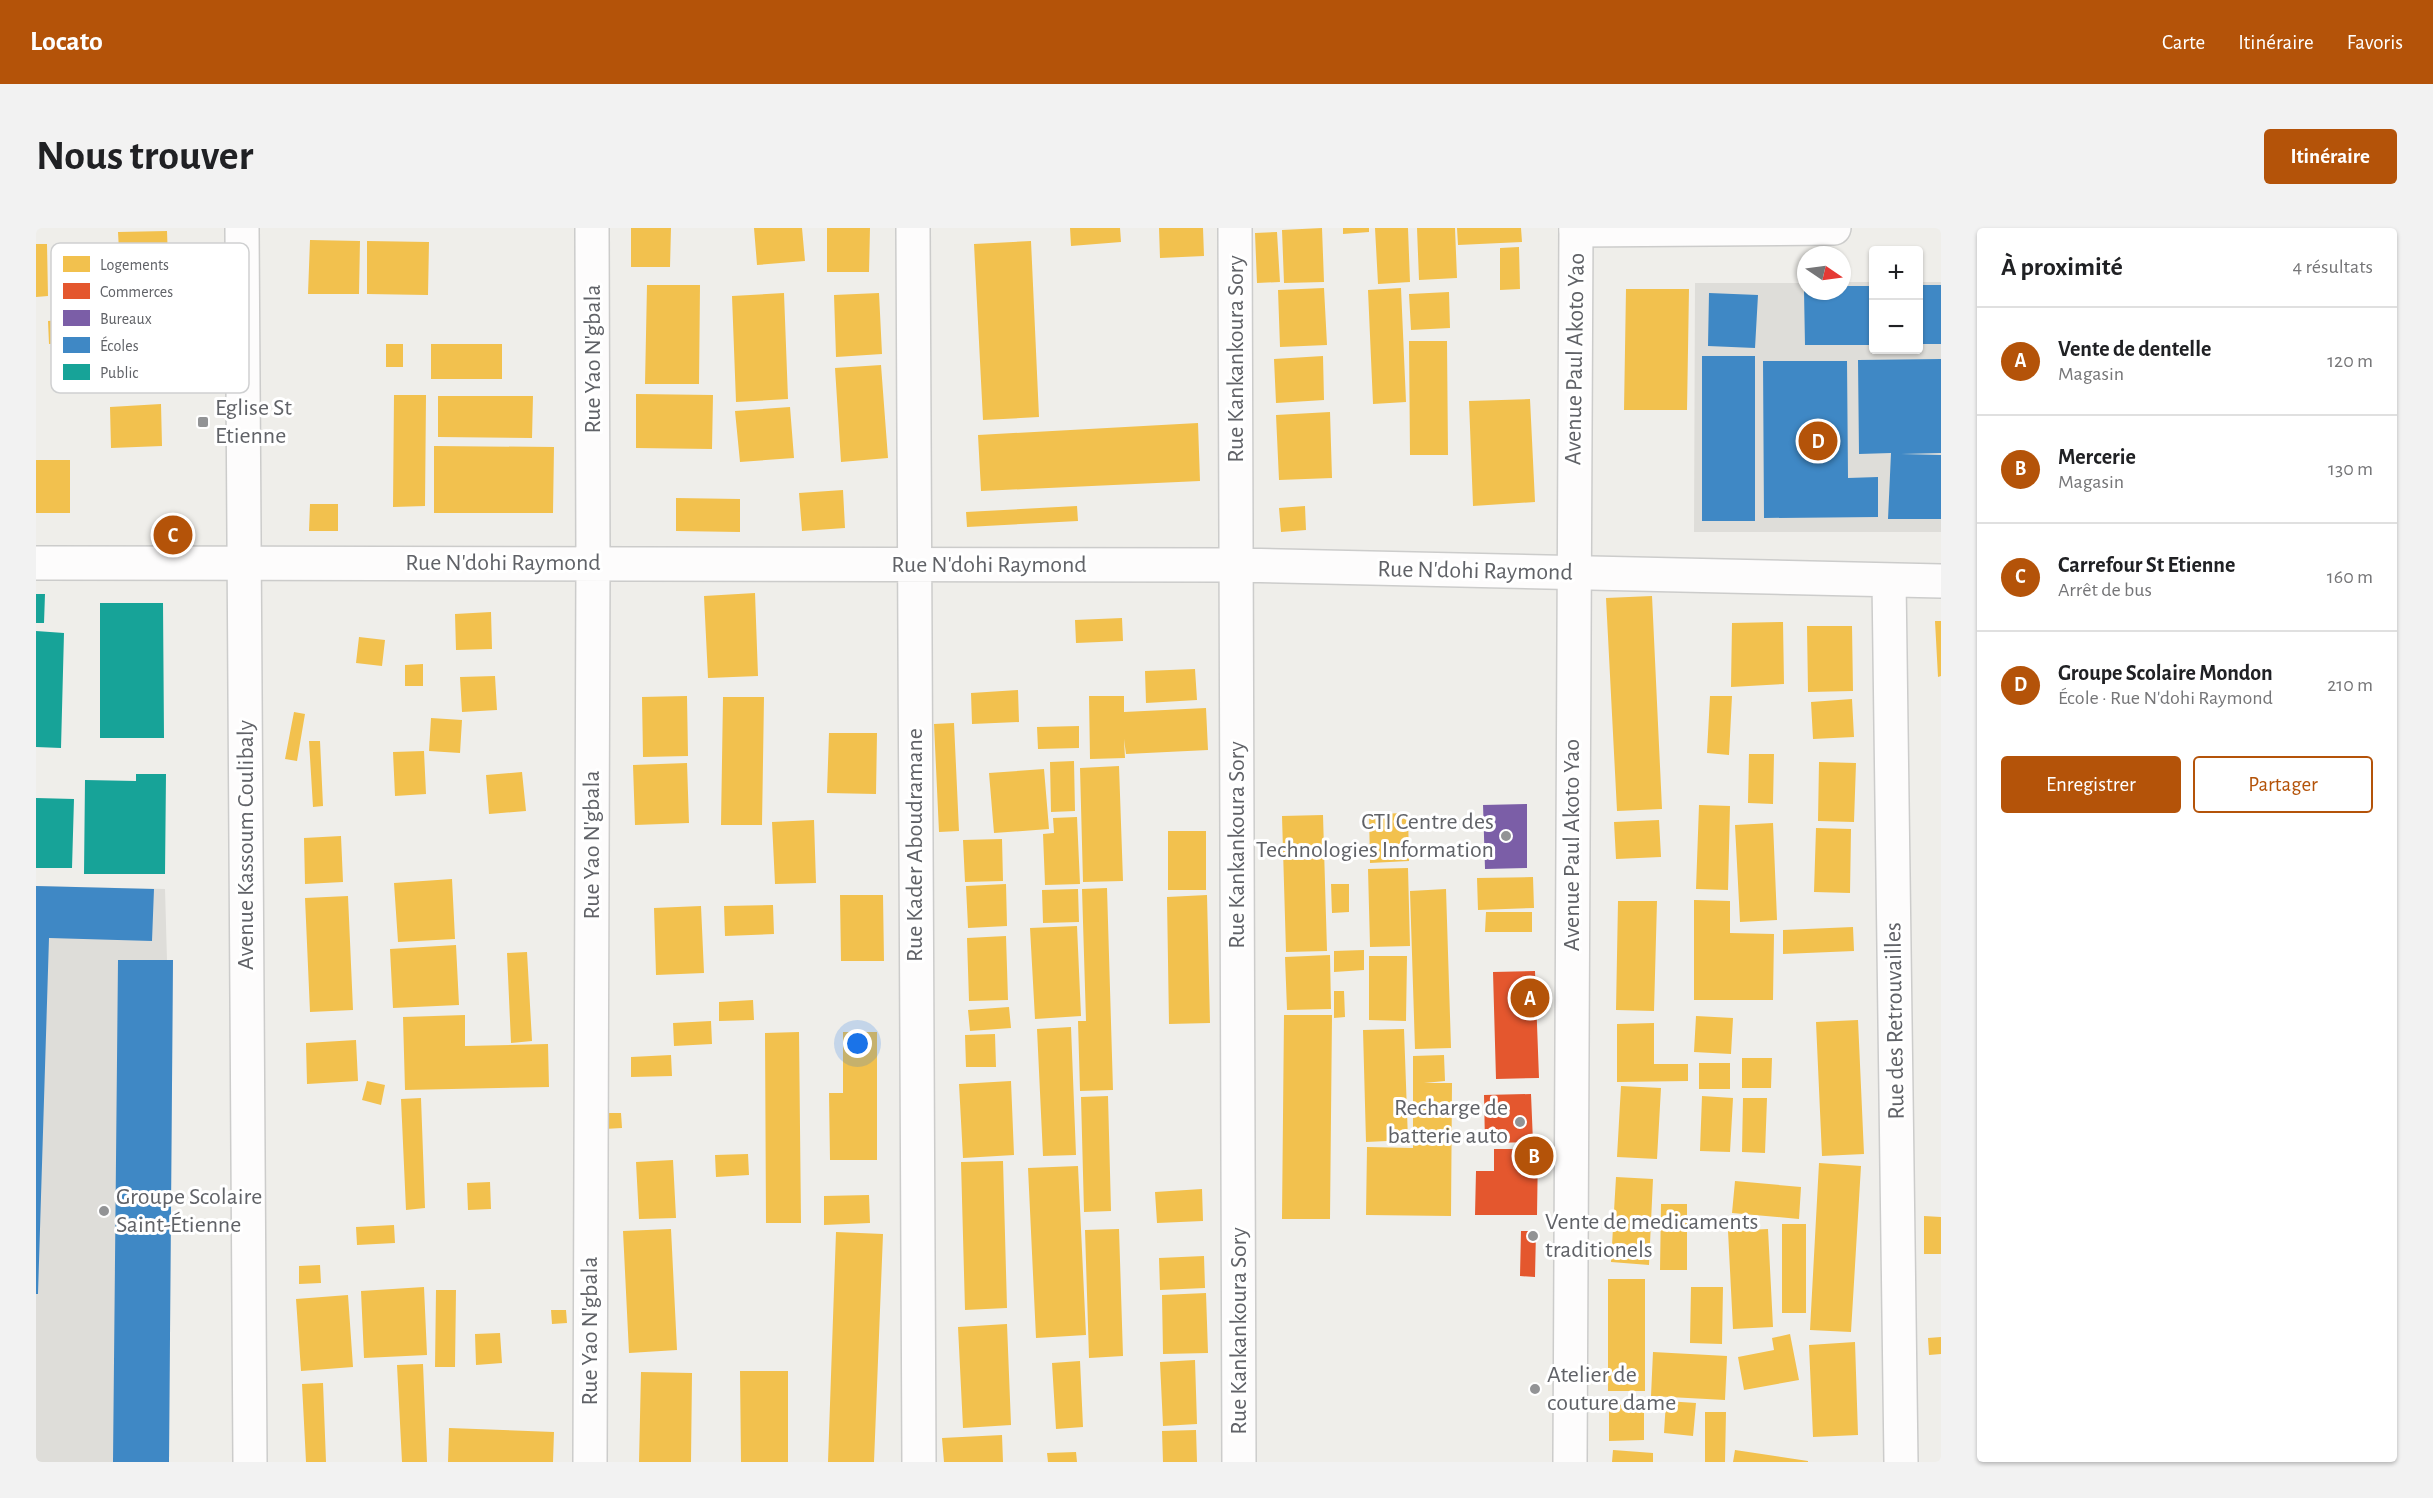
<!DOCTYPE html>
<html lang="fr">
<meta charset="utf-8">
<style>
body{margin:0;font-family:"Alegreya Sans",sans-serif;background:#f2f2f2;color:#202124}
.controls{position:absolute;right:18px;top:18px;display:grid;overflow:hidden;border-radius:6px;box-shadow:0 2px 4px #0004}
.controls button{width:54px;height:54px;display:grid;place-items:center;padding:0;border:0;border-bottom:2px solid #e0e0e0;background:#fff;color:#202124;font:30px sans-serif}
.compass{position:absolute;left:1761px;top:18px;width:54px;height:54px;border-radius:50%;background:#fff;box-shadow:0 2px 4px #0004;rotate:103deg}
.you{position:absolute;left:822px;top:816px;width:21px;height:21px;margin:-15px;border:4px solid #fff;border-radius:50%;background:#1a73e8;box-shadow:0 0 0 9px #1a73e833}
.badge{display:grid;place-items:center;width:39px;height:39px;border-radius:50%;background:#b45309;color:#fff;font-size:20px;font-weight:700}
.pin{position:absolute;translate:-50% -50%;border:3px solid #fff;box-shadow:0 2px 6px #0006}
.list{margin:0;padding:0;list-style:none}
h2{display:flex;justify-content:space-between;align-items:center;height:78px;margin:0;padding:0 24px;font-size:26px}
h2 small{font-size:20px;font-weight:400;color:#757577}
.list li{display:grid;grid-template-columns:39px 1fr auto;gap:18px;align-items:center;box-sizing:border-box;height:108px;padding:0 24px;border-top:2px solid #e0e0e0}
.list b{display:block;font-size:22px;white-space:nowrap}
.list p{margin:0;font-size:20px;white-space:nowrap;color:#757577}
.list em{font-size:20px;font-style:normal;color:#757577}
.actions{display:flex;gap:12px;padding:18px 24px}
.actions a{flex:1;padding:14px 0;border:2px solid #b45309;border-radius:6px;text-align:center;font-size:21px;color:#b45309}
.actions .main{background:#b45309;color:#fff}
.map{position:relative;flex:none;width:1905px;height:1234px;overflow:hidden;border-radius:6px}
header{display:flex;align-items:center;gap:36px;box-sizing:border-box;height:84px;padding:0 30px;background:#b45309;color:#fff}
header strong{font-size:28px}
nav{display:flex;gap:33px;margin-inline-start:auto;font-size:21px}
.intro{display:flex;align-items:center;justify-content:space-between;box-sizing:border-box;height:144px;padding:0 36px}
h1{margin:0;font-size:42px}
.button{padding:15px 27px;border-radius:6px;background:#b45309;color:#fff;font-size:21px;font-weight:700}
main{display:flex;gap:36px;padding:0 36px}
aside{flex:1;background:#fff;border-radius:6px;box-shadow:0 2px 4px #0004}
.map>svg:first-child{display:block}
.education{fill:#deddd9}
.homes{fill:#f2c14e}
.shops{fill:#e4572e}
.offices{fill:#7b5ea7}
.schools{fill:#3f88c5}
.public{fill:#17a398}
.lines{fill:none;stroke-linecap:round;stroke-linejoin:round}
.minor-casing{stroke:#cccccb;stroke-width:36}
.tertiary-casing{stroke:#cccccb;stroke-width:36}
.minor{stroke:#fdfcfc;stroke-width:33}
.tertiary{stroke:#fdfcfc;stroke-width:33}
.poi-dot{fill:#929395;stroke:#fff;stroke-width:2}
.labels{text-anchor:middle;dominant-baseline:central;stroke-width:6;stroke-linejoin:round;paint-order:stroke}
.street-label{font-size:24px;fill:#606267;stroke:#fff}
.poi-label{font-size:24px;fill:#606267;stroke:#fff;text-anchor:start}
.key{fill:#fff;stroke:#cfd0d1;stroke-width:1.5}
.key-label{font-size:16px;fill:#606267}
</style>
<header>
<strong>Locato</strong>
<nav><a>Carte</a><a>Itinéraire</a><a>Favoris</a></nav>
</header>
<div class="intro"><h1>Nous trouver</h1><a class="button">Itinéraire</a></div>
<main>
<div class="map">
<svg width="1905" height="1234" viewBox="0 0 1905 1234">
<rect width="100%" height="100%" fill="#efeeea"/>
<!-- education -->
<path class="education" d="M1806,54h31l1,68h44l1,-68h22v250h-247l1,-249h111v8h36z
M0,658l129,3 2,71h6l-4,502h-133z"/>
<!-- homes -->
<path class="homes" d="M595,0h40l-1,39h-39z
M718,0h48l3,33 -48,4z
M791,0h43l-1,44h-42z
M1034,0h50l1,14 -50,4z
M1123,0h44l1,28 -44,2z
M1286,0l2,54 -40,1 -2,-53z
M1307,0h26v4l-26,2z
M1339,0h33l2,54 -32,2z
M1381,0h38l2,50 -38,2z
M1421,0h64l1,14 -64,3z
M131,3l2,56 -48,2 -3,-57z
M1241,4l3,50 -23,1 -2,-50z
M274,12l50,1 -1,53h-51z
M331,13l62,1 -1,53 -61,-1z
M995,13l8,176 -56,3 -9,-176z
M0,16h11l1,52 -12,1z
M1483,19l1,42 -20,1v-42z
M611,57h53l-1,99h-54z
M1288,60l3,57 -47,2 -2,-57z
M1365,60l5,114 -33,2 -5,-114z
M1590,61h63l-2,121h-63z
M1413,64l1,36 -39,2 -2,-36z
M748,65l4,106 -52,3 -4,-106z
M843,65l3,61 -46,3 -2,-62z
M37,91l1,24 -25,1 -1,-23z
M1373,113h38l1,114h-38z
M350,116h17v23h-17z
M395,116h71v35h-71z
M1287,128l1,44 -48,3 -2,-44z
M845,137l7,93 -47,4 -6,-94z
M600,166l77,1 -1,54 -76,-1z
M358,167h32l-1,111 -32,1z
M402,168h95l-1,42 -94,-1z
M1494,171l5,103 -62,4 -4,-105z
M125,176l1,42 -51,2 -1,-41z
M754,179l4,51 -54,4 -5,-51z
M1294,184l2,66 -53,2 -3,-65z
M1162,195l2,58 -219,10 -3,-56z
M398,218l120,1 -1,66h-119z
M0,232h34v53h-34z
M807,262l2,38 -43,3 -3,-38z
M640,270l64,1v33l-64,-1z
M274,276h28v27h-29z
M1041,278l1,15 -111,6 -1,-15z
M1269,278l1,24 -25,2 -2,-24z
M719,365l3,83 -50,2 -4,-82z
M1616,368l10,213 -45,2 -11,-213z
M455,384l1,37 -36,1 -1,-36z
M1086,390l1,23 -47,2 -1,-23z
M1899,393h6v55l-3,1z
M1747,394l1,62 -53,3 1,-64z
M1771,398h45l1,65 -45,1z
M323,409l26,3 -3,26 -26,-3z
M387,436v22h-18v-21z
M1159,441l2,31 -51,3 -1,-32z
M459,448l2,34 -35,2 -2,-35z
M982,462l1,32 -47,2 -1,-31z
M651,468l1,60 -45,1 -1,-60z
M1053,468h35v16l82,-4 2,42 -82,4 -2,-15 1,19 -35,1z
M1674,468h22l-3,59 -22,-2z
M687,469h41l-2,128h-41z
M1816,471l2,38 -41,2 -2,-37z
M258,484l11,2 -8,47 -12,-2z
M395,490l31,2 -2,33 -31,-2z
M918,495l5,108 -20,1 -5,-108z
M1043,498v22l-41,1 -1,-22z
M793,505h48l-1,61 -49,-1z
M273,513h11l3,65 -10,1z
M388,523l2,43 -31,2 -2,-44z
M1713,526h25l-1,50 -25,-1z
M1038,533l1,50 -24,1 -1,-50z
M1783,534l37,1 -2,59 -36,-1z
M651,535l2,60 -54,2 -2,-60z
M1083,538l4,115 -40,1 -3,-114z
M1008,541l5,60 -55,4 -5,-60z
M486,544l4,39 -37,3 -3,-39z
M1663,577l31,1 -2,84 -32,-1z
M1372,585l1,48 -39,2 -1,-49z
M1287,587l4,136 -41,1 -4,-136z
M1041,589l3,67 -35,1 -2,-51 11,-1 -1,-15z
M778,592l2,63 -41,1 -3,-62z
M1623,592l2,37 -45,2 -2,-37z
M1737,595l4,97 -37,2 -5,-97z
M1780,600l35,1 -1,64 -36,-1z
M1132,603h38v59h-38z
M305,608l2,46 -38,2 -1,-46z
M966,611l1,42 -38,1 -2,-42z
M1372,640l2,78 -40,1 -2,-78z
M1497,649l1,31 -56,2 -1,-32z
M416,651l3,60 -57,3 -4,-59z
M970,656l1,42 -39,2 -2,-42z
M1295,656h18v28l-17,1z
M1071,660l6,202 -33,1 -2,-70h8l-4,-132z
M1042,661l1,33 -36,1 -1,-33z
M1410,661l5,159 -36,1 -5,-158z
M804,667h43l1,66h-43z
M1171,667l3,128 -41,1 -2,-127z
M312,668l5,114 -43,2 -5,-114z
M1658,672l36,1v32l44,1 -1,66h-79z
M1582,673h39l-3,110 -38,-1z
M737,677l1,29 -49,2 -1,-30z
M665,678l3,67 -48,2 -2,-67z
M1450,684h46v20h-47z
M1041,698l4,90 -46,3 -5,-91z
M1817,699l1,24 -71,3v-24z
M970,708l2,64 -39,1 -2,-63z
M420,717l3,60 -66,3 -3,-59z
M1328,722v20l-30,2v-21z
M491,724l5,89 -21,2 -4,-90z
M1294,727l1,54 -44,1 -2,-53z
M1333,728h38l-1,65 -37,-1z
M1298,763h10l1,26 -11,1z
M717,772l1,20 -35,1v-19z
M973,779l2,21 -41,3 -2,-21z
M429,787v31l83,-2 1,43 -144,3 -2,-73z
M1248,787h48l-2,204h-48z
M1660,788l37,2 -2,36 -37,-2z
M1822,792l6,134 -42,2 -6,-134z
M675,793l1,23 -38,2 -1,-23z
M1618,795v41h34v17l-71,1v-58z
M1035,799l5,128 -33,1 -6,-127z
M1368,801l4,111 -42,2 -3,-112z
M763,804l2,191h-35l-1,-190z
M807,804h34v128h-47l-1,-67h14z
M959,806l1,33h-30l-1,-32z
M320,812l2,41 -51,3 -1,-41z
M635,827l1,21 -41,1v-20z
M1408,827l1,26 -21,2h28l-1,133 -85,-1 1,-68 46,1v-92z
M1706,830h30l-1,30h-29z
M1663,835h31v26h-31z
M331,853l18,4 -4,20 -19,-5z
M975,853l3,74 -51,3 -4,-74z
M1585,858l40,2 -4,71 -40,-2z
M1072,868l3,115 -27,1 -3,-115z
M1666,868l31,2 -3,54 -30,-1z
M385,870l4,110 -19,2 -5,-111z
M1707,870h24l-2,55 -23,-1z
M567,885h18l1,15 -18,1z
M712,926l1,21 -33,2 -1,-22z
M637,932l3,58 -37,1 -3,-57z
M967,933l4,147 -42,2 -4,-148z
M1783,935l42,3 -10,166 -41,-2z
M1042,938l8,169 -50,3 -8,-170z
M1580,949l37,2 -4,86 -38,-3z
M1699,953l66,6 -2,32 -67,-6z
M454,954l1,27 -23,1 -1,-27z
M1166,961l1,32 -46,2 -2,-31z
M833,967l1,28 -46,2v-29z
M1625,976h26v66h-27z
M1888,988l17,1v37h-17z
M1746,996h24v89h-24z
M358,997l1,18 -38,2 -1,-18z
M635,1001l6,121 -48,3 -6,-122z
M1083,1001l4,127 -34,2 -4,-128z
M1732,1001l5,98 -40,2 -5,-98z
M800,1004l47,2 -9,228h-46z
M1168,1028l1,32 -45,2 -1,-32z
M284,1037l1,18 -22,1v-18z
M1572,1051h37v112h-37z
M388,1059l3,68 -63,3 -3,-67z
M1655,1059h32l-1,57 -32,-1z
M400,1062h20l-1,77h-20z
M1170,1065l2,60 -45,1 -1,-59z
M312,1067l5,72 -52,4 -5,-72z
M515,1082h15l1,13 -15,1z
M971,1096l4,101 -48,3 -5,-101z
M464,1105l2,30 -26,2 -1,-31z
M1754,1106l9,46 -55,10 -6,-33 36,-7 -2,-12z
M1905,1109v17l-12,1 -1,-17z
M1819,1114l3,93 -45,2 -4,-92z
M1617,1124l74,4 -2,44 -74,-4z
M1159,1132l2,64 -34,2 -3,-64z
M1044,1133l3,66 -27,2 -4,-66z
M387,1136l4,98h-25l-5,-97z
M704,1143h48v91h-47z
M605,1144l51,1 -1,89h-52z
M287,1155l3,79h-20l-4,-78z
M1630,1173l30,2 -3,33 -29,-3z
M1573,1176h35v36l-35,1z
M1669,1184h21l-1,50h-20z
M413,1200l105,4 -1,30h-105z
M1160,1202l1,32h-34l-1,-31z
M966,1207l1,27h-59l-2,-24z
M1577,1222l40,3v9h-41z
M1699,1222l73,11v1h-75z
M1040,1224l1,10h-29l-1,-9z"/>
<!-- shops -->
<path class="shops" d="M1499,743l4,107 -43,1 -3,-107z
M1495,866l2,48 -48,1 -1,-48z
M1458,921h44l-1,66h-62l1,-44h18z
M1485,1003h15l-1,46 -15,-1z"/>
<!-- offices -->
<path class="offices" d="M1491,576v64l-42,1 -2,-64z"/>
<!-- schools -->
<path class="schools" d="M1882,57h23v59h-23z
M1806,58h32v59h-69l-1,-54h38z
M1673,65l49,2 -3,53 -47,-2z
M1666,128h53v165h-53z
M1905,131v94l-40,1 40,1v64h-53l3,-66 -32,1 -1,-94z
M1727,133h84l1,117 30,-1v40l-114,1z
M0,658l118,3 -2,52 -103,-3 -11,356h-2z
M82,732h55l-4,502h-56z"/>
<!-- public -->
<path class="public" d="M0,366h9l-1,29h-8z
M64,375h63l1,135h-64z
M0,403l28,2 -3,115 -25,-1z
M100,546h30l-1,100h-81l1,-94 51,1z
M0,570l38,1 -2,69h-36z"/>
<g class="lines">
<defs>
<path id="minor" d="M877,0l6,1234
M1199,0l4,1234
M1540,2l258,-2
M0,335l1200,2 705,16
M1853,352l12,882
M554,1234l3,-899 -1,-335"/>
<path id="tertiary" d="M206,0l8,1234
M1534,1234l6,-1234"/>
</defs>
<!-- minor casing -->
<use href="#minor" class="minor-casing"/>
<!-- tertiary casing -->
<use href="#tertiary" class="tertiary-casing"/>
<!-- minor -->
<use href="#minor" class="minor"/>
<!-- tertiary -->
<use href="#tertiary" class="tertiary"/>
</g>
<!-- markers -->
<g class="poi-dot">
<rect x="161" y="188" width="12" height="12" rx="3"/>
<circle cx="1470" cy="608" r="6"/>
<circle cx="1484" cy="894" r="6"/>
<circle cx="68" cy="983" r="6"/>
<circle cx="1497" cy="1008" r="6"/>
<circle cx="1499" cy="1161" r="6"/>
</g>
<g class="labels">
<!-- street labels -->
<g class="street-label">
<text transform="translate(557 131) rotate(-90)">Rue Yao N'gbala</text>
<text transform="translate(1200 131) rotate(-90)">Rue Kankankoura Sory</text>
<text transform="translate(1539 131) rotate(-89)">Avenue Paul Akoto Yao</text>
<text x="467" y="335">Rue N'dohi Raymond</text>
<text x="953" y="337">Rue N'dohi Raymond</text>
<text transform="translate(1439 343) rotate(1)">Rue N'dohi Raymond</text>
<text transform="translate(210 617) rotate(-90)">Avenue Kassoum Coulibaly</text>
<text transform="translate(556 617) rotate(-90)">Rue Yao N'gbala</text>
<text transform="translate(879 617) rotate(-90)">Rue Kader Aboudramane</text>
<text transform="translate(1201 617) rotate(-90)">Rue Kankankoura Sory</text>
<text transform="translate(1536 617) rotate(-90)">Avenue Paul Akoto Yao</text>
<text transform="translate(1859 793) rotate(-91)">Rue des Retrouvailles</text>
<text transform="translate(554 1103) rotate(-90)">Rue Yao N'gbala</text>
<text transform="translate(1203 1103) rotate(-90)">Rue Kankankoura Sory</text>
</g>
<!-- poi labels -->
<g class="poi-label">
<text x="179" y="180">Eglise St<tspan x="179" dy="28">Etienne</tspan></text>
<text x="1458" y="594" text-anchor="end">CTI Centre des<tspan x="1458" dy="28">Technologies Information</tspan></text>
<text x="1472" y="880" text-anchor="end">Recharge de<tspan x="1472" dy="28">batterie auto</tspan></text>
<text x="80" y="969">Groupe Scolaire<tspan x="80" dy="28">Saint-Étienne</tspan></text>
<text x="1509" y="994">Vente de medicaments<tspan x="1509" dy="28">traditionels</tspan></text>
<text x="1511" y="1147">Atelier de<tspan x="1511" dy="28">couture dame</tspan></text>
</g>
</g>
<!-- legend -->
<rect x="15" y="15" width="198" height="150" rx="9" class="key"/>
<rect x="27" y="28" width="27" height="16" fill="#f2c14e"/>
<rect x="27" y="55" width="27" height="16" fill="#e4572e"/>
<rect x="27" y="82" width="27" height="16" fill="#7b5ea7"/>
<rect x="27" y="109" width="27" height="16" fill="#3f88c5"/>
<rect x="27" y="136" width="27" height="16" fill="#17a398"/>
<g class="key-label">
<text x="64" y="42">Logements</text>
<text x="64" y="69">Commerces</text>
<text x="64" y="96">Bureaux</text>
<text x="64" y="123">Écoles</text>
<text x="64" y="150">Public</text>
</g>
</svg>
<div class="controls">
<button>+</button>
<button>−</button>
</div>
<svg class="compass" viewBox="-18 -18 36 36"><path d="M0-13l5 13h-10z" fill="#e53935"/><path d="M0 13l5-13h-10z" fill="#757577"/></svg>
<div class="you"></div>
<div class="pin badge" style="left:1494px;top:770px">A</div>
<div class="pin badge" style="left:1498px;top:928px">B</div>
<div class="pin badge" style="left:137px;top:307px">C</div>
<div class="pin badge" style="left:1782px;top:213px">D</div>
</div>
<aside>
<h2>À proximité<small>4 résultats</small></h2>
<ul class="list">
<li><span class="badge">A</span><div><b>Vente de dentelle</b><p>Magasin</p></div><em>120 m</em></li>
<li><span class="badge">B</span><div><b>Mercerie</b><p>Magasin</p></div><em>130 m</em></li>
<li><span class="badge">C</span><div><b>Carrefour St Etienne</b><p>Arrêt de bus</p></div><em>160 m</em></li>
<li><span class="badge">D</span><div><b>Groupe Scolaire Mondon</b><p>École · Rue N'dohi Raymond</p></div><em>210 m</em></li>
</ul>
<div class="actions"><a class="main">Enregistrer</a><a>Partager</a></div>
</aside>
</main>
